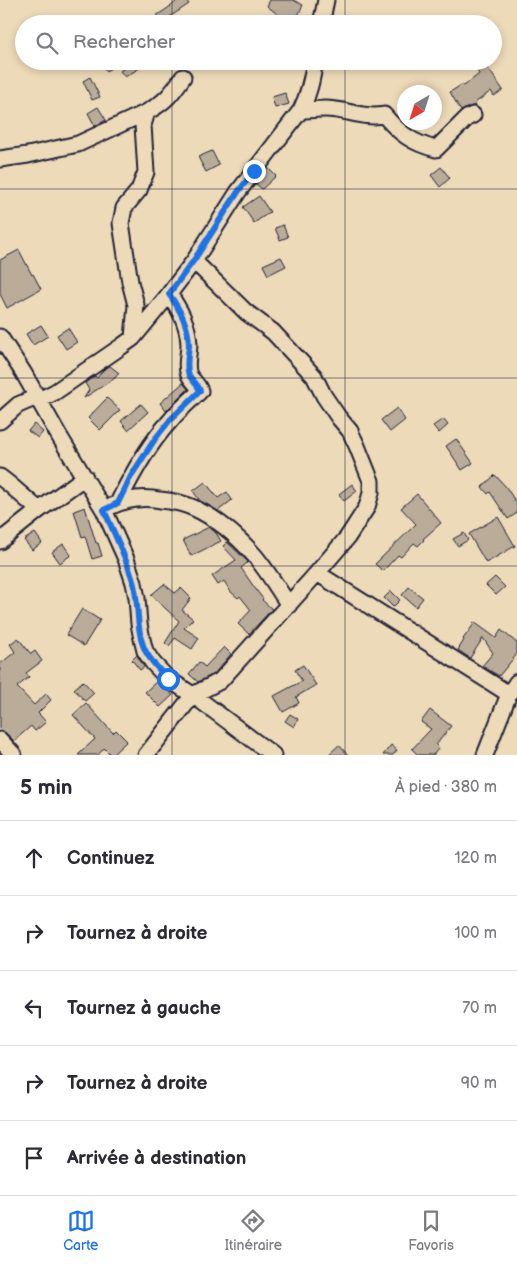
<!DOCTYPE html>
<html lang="fr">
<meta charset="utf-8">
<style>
body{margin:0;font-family:"Balsamiq Sans",sans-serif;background:#f2f2f3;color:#2b2b33}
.compass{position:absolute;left:397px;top:85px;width:45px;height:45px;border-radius:50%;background:#fff;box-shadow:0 2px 8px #0003;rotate:219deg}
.stop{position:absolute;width:15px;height:15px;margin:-11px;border:4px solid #1a73e8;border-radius:50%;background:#fff}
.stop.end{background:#1a73e8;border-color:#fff;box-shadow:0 1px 5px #0008}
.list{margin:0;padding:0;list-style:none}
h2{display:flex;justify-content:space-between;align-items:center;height:65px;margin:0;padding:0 20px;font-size:21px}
h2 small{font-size:16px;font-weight:400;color:#7c7c81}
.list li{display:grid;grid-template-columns:32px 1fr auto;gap:15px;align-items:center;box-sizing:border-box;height:75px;padding:0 20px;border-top:1px solid #e1e1e2}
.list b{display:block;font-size:19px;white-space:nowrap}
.list em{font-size:16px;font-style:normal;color:#7c7c81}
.icon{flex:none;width:28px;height:28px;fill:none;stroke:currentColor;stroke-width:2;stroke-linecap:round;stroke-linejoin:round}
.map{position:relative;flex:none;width:517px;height:755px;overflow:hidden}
.search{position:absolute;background:#fff;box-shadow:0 2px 8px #0003;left:15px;right:15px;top:15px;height:55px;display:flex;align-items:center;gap:12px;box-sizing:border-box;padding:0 18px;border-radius:28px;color:#7c7c81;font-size:19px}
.sheet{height:440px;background:#fff}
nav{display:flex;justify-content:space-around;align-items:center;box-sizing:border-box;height:70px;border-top:1px solid #e1e1e2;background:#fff;font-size:14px;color:#7c7c81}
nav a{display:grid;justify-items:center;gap:2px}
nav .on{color:#1a73e8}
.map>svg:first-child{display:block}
.building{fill:#baac99;stroke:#22223b}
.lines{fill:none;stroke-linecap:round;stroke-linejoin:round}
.minor-casing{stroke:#22223b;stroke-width:19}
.minor{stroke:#eddab8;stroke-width:15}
.route{stroke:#1a73e8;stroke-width:6}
.grid{fill:none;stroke:#22223b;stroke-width:1;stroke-opacity:0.55}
</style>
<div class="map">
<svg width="517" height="755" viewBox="0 0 517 755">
<rect width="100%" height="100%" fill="#eddab8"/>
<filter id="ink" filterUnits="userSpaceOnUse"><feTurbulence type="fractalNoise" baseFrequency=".02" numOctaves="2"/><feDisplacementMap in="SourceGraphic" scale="10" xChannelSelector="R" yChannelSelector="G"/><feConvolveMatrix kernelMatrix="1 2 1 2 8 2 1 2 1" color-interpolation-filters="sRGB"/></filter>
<g filter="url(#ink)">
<!-- building -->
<path class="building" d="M178,0h8l3,4 -21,14 2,2 -5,4h-4l-3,-4 1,-1 -3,-3 15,-10z
M270,0h23l10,5 -9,19h-4l-23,-18z
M100,61h23l-17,10z
M135,61h16l-26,16 -5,-6z
M485,64l18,26 -9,6 -3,-5 -16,12 1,2 -7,2 -8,4 -11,-19 13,-8 1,2 15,-12 -2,-4z
M90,77l10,20 -8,3 -9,-19z
M285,93l4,11 -14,4 -3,-11z
M98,107l8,13 -11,6 -7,-13z
M212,151l7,14 -13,7 -8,-15z
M441,167l9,11 -10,9 -9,-12z
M268,168l8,8 -14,13 -6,-5z
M259,196l11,16 -16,11 -11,-16z
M283,225l5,12 -8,3 -5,-12z
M19,250l13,25 1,-1 8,15 -34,19 -7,-14v-34z
M281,257l5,9 -18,9 -5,-10z
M41,325l7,11 -15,9 -7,-11z
M68,328l9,14 -11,7 -9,-14z
M110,366l9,7 -4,5 -31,20 5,-8 -4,-7 10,-7 2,2 6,-8z
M183,383l5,6 -22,22 -6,-8z
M107,398l13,12 -20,20 -12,-12z
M141,404l7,8 -20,18 -7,-9z
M397,408l8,12 -15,12 -9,-12z
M443,419l5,6 -9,8 -6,-7z
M34,424l9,8 -5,6 -10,-7z
M456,439l17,24 -11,7 -16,-24z
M495,475l11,12 11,17v9l-9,6 -18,-27 -2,2 -6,-7z
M205,482l13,16 9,-6 5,8 -14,11 -18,-10 -7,-10z
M352,484l5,7 -13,10 -5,-7z
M417,494l24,29 -18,16 1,1 -6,6 -4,-3 -13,14 -3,-2 -15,16 -8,-7 41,-40 -15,-16z
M85,507l11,36h2l4,13 -10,3 -7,-23 -3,1 -8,-26z
M498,517l17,29 -29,17 -17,-29z
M209,527l7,6 5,8 -30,15 -8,-16z
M35,533l7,10 -10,7 -8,-10z
M464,533l4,7 -10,6 -5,-7z
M227,542l21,20 -7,6 13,19 9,12 -1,1 10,9 -23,25 -11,-10 13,-14 -11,-14 -2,2 -7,-6 -7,-11 -6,4 -6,-9 24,-16 -13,-14z
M63,544l8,11 -11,8 -8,-11z
M495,577l10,10 -9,8 -10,-10z
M164,584l11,9 6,-5 10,10 -9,12 11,9 -9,9 15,10 -7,11 -17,-11 -6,8 -4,-3 14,-22 -28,-26z
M409,587l14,11 -7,9 -14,-12z
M391,591l9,9 -7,7 -9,-9z
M82,609l18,11 -16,26 -18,-11z
M474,622l22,16 5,-8 16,13v11l-18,22 -17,-10 11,-13 -10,-15 -13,20 -12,-8 6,-10 -1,-1 11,-15 -1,-1z
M18,638l13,16 4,-3 7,10 -16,12 3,4 -12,10 17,18 12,-11 5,6 -13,13 8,9 -11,9 -4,-5 -17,15 -7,-7 -7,-5v-65l15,-12 -5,-8z
M224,647l7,7 -17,20 -16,8 -9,-8 10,-12 6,5z
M137,655l7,12 -4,3 -8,-10z
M303,665l13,20 -20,12 3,6 -16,9 -9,-16 28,-15 -7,-11z
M83,681l11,12 -9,8 -11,-12z
M157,681l16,14 -13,12 -15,-15z
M86,703l27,30 3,-3 11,11 -15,14h-1l-7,-7 -6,7h-20l17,-16 -22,-24z
M430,710l21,16 -15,19 3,3 -6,7h-15l-6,-6 19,-20 -10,-7z
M290,714l8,5 -4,8 -9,-6z
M339,745l9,10h-20z
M391,745l6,5 -4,5h-10z"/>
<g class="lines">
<defs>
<path id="minor" d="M321,24l5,-24
M301,110c8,0 16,-1 24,-1 21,0 38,10 59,6 15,18 28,28 52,34l31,-31 6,-3
M0,159l28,-4 50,-11 69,-32
M0,337l23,35 35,62 46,76 22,49 8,24 3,15 2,26 3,15 3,12 8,12 15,16 25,16 80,60
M133,338l3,-33 -6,-23 -9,-59 3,-15 15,-18 7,-18 -3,-47 4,-13c18,-10 24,-17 36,-35
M0,421l18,-16 14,-6 7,1 16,-8 67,-46 11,-8 33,-40 28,-37 44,-69 63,-82c8,-16 11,-31 14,-49
M0,477l9,7 30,26
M118,503c14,-29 30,-58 52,-82 9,-11 20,-20 30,-30 -2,-7 -8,-10 -11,-16 -4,-9 0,-22 0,-31 -1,-20 -9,-34 -20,-50
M112,506c15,-7 32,-9 48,-6 12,1 23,3 34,8 22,10 44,29 60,47 13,15 24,34 35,50
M0,541l39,-31 46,-33
M317,573l192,121
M0,740l14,15
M146,755l47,-60 27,-14 97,-108 30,-35 20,-31 4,-14v-12l-14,-35 -7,-15 -11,-13 -15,-22 -10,-20 -41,-44 -27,-20 -52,-51
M485,755l24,-61 8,-12"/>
</defs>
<!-- minor casing -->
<use href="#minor" class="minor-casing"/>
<!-- minor -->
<use href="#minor" class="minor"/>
</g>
</g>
<g class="lines" filter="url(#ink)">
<!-- route -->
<path class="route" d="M168,679c-8,-8 -16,-16 -22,-27 -11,-21 -6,-48 -13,-71 -7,-24 -19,-48 -29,-71l14,-7 13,-27 24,-37 15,-19 30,-29c-2,-7 -8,-10 -11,-16 -4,-9 0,-22 0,-31 -1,-20 -9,-34 -20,-50l25,-34 44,-68 16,-21"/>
</g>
<!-- grid -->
<path class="grid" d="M172,0v24M345,0v24M172,61v694M345,61v694M0,189h517M0,378h517M0,566h517"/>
</svg>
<svg class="compass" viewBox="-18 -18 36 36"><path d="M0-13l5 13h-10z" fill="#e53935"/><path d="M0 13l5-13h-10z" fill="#7c7c81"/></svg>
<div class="stop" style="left:168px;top:679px"></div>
<div class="stop end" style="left:254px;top:171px"></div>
<div class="search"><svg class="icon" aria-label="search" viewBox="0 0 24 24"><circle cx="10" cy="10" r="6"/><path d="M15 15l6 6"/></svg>Rechercher</div>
</div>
<section class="sheet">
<h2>5 min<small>À pied · 380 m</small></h2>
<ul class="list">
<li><svg class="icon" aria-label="ahead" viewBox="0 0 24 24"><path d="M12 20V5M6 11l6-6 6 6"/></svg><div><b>Continuez</b></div><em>120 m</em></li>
<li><svg class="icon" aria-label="right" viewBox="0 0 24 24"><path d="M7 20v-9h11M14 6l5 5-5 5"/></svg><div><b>Tournez à droite</b></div><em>100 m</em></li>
<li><svg class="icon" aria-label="left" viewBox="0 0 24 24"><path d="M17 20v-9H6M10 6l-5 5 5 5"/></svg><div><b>Tournez à gauche</b></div><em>70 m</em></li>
<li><svg class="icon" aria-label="right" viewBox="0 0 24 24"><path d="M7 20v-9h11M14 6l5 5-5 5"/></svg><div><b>Tournez à droite</b></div><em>90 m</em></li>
<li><svg class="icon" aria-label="arrive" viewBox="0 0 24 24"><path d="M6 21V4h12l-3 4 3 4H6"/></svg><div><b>Arrivée à destination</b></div></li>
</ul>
</section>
<nav>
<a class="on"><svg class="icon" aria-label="map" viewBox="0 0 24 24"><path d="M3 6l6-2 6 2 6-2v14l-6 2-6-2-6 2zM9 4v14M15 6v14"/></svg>Carte</a>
<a><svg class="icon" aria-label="directions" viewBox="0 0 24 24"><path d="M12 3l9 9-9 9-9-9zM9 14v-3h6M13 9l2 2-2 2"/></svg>Itinéraire</a>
<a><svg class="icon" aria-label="saved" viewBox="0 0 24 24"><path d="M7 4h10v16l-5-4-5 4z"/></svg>Favoris</a>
</nav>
